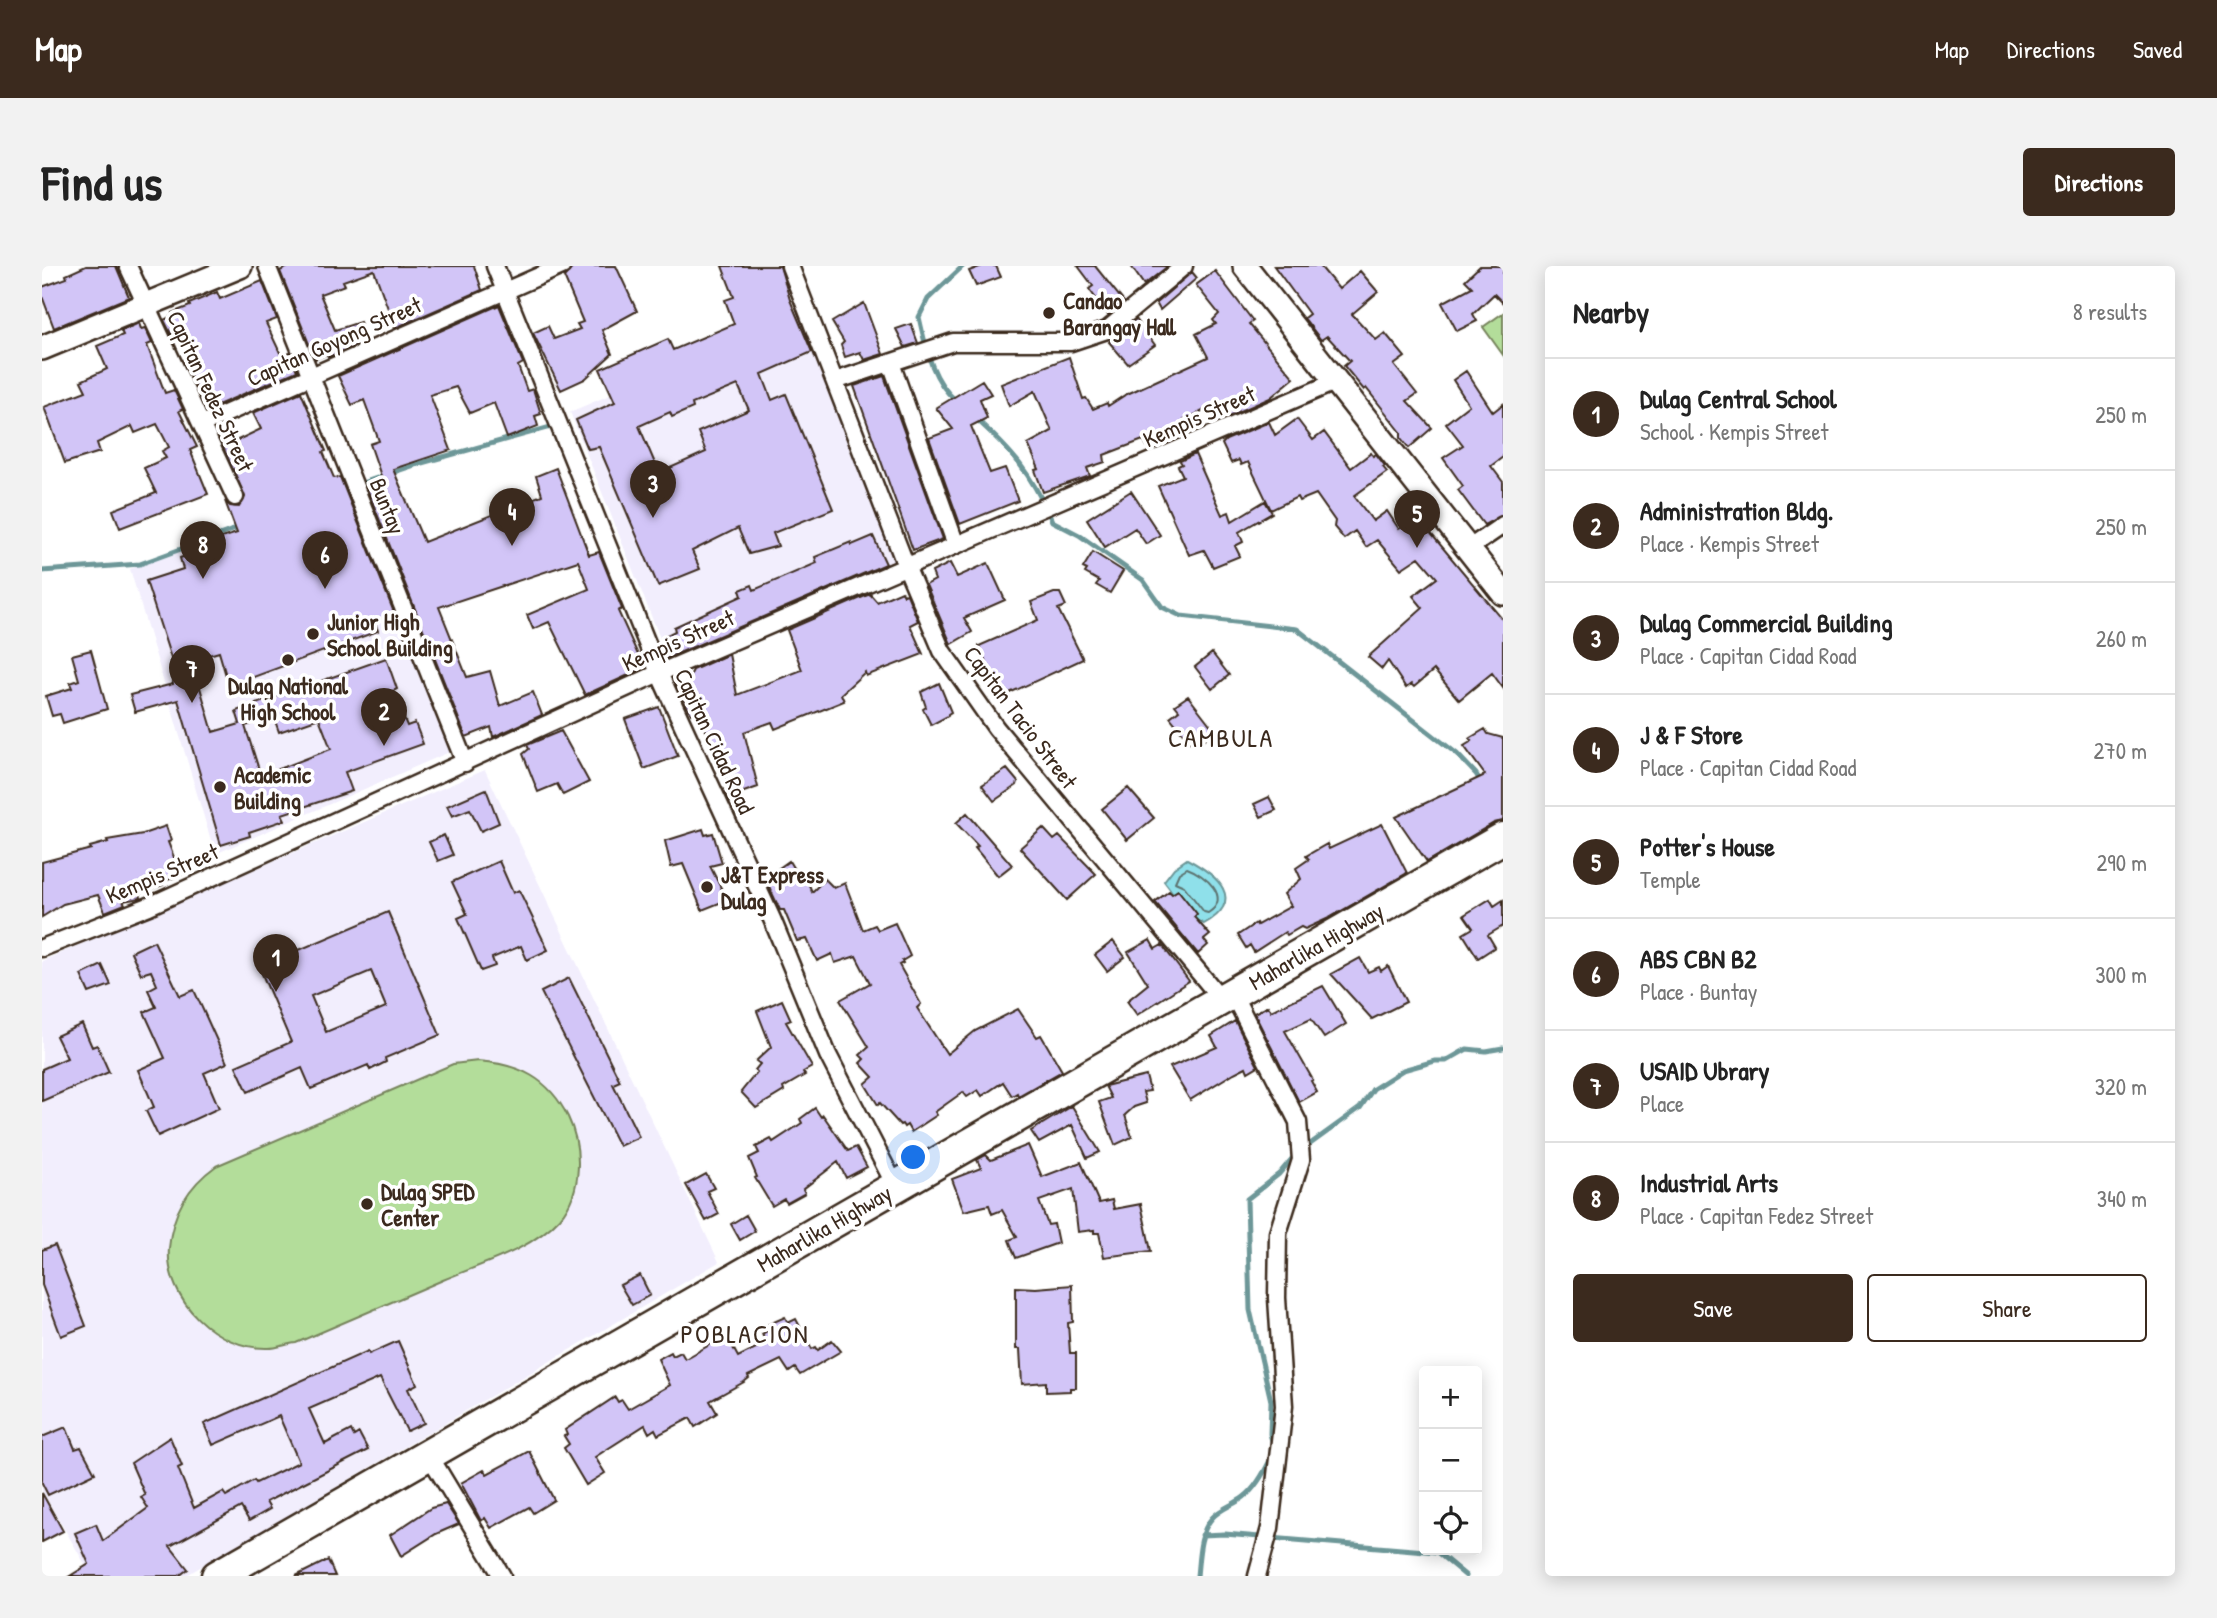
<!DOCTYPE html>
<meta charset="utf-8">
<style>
body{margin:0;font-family:"Patrick Hand",sans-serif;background:#f2f2f2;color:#222}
.controls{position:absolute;right:21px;bottom:21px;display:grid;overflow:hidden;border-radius:7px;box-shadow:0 4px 18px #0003}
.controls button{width:63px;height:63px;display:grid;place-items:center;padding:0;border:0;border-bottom:2px solid #e0e0e0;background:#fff;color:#222;font:35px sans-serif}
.you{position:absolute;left:872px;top:892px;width:24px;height:24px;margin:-18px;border:5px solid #fff;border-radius:50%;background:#1a73e8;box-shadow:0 0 0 10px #1a73e833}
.badge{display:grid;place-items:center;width:46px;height:46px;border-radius:50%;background:#3b2a1e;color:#fff;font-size:23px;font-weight:700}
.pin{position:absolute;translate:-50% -58px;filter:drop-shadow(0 2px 4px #0008)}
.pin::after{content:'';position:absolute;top:37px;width:24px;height:21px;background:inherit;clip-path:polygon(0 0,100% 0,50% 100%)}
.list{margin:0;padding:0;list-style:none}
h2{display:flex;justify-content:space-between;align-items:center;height:91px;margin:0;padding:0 28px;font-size:30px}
h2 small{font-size:23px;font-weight:400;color:#767676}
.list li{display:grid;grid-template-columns:46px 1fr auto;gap:21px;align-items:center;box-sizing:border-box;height:112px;padding:0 28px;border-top:2px solid #e0e0e0}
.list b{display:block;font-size:26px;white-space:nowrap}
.list p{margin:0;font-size:23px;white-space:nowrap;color:#767676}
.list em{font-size:23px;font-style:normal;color:#767676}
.actions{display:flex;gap:14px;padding:21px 28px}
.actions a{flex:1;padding:16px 0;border:2px solid #3b2a1e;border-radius:7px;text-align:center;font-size:24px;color:#3b2a1e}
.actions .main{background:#3b2a1e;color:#fff}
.icon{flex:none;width:38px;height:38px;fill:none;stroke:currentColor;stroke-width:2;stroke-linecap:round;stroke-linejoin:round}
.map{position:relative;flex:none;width:1461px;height:1310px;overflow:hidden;border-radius:7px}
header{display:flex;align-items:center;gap:42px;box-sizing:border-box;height:98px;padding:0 35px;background:#3b2a1e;color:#fff}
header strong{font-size:33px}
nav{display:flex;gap:38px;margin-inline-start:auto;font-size:24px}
.intro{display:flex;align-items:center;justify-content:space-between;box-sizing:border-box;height:168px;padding:0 42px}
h1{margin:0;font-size:49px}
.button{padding:18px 32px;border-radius:7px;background:#3b2a1e;color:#fff;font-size:24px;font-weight:700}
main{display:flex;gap:42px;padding:0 42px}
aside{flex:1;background:#fff;border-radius:7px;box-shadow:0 4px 18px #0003}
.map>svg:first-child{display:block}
.built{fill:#f2eefd}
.green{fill:#b3dd9a;stroke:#77845c;stroke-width:2}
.water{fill:#8fe0ea;stroke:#6d9798;stroke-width:2}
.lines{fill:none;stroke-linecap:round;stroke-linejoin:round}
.shore{stroke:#5d7370;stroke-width:2}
.stream{stroke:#6d9798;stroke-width:5}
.building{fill:#d2c5f7;stroke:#3b2a1e;stroke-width:2;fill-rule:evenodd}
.street-casing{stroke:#3b2a1e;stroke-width:21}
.secondary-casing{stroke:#3b2a1e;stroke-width:28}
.highway-casing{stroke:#3b2a1e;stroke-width:35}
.street{stroke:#fff;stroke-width:16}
.secondary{stroke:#fff;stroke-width:23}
.highway{stroke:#fff;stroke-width:30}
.poi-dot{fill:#3b2a1e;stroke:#fff;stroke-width:2.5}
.labels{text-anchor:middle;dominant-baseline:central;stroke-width:7;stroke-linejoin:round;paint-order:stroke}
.poi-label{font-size:23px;font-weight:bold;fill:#3b2a1e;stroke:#fff;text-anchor:start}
.street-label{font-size:23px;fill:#3b2a1e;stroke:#fff}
.quarter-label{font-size:26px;letter-spacing:2px;fill:#3b2a1e;stroke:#fff}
</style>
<header>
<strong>Map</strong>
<nav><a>Map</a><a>Directions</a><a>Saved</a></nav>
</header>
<div class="intro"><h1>Find us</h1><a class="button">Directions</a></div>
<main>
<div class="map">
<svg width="1461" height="1310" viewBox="0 0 1461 1310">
<rect width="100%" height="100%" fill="#fff"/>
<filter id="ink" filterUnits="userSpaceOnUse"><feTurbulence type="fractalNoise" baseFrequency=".0143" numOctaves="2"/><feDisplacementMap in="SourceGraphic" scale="14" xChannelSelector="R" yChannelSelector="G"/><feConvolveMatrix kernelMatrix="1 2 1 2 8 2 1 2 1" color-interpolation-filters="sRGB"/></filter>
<g filter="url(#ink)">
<!-- built -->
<path class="built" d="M759,47l94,249 -227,96 -98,-246z
M310,226l102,258 -239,104 -85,-285z
M443,504l234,492 -534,314h-93l-50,-85v-530z"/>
<!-- green -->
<path class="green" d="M1461,47v42l-20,-28z
M436,795c41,3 71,17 90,56 14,29 15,74 -8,101 -30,33 -77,45 -117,62 -49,21 -98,42 -147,63 -9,1 -19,5 -27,5 -52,2 -104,-47 -100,-100 3,-35 19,-62 47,-82l237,-102z"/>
<!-- water -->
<path class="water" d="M1145,593c30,16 60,41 17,65l-8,-4 -8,2 9,-8 -19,-24 -5,3 -9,-12 10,-13z"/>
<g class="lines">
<!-- shore -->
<path class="shore" d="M1145,602c17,6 46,30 21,45l-4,-1 -20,-26 -9,-4 4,-9z"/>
<!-- stream -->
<path class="stream" d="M914,135c-25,-22 -30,-53 -37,-84l9,-18 35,-33
M932,151c39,35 57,56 78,104l27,14 64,45 19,27 19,9 116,13 160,125 19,20 5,8
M320,217l56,-19 133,-37
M0,305l98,-7 101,-37
M1232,1181l-4,-13 1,-33 -21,-91 -3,-111 32,-25 16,-19 65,-47 13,-19 30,-19 32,-9h11l21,-12 19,2 17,-3
M1160,1269l23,-1 212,18 29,24
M1155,1310c2,-19 2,-43 15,-58 9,-10 22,-13 32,-21 12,-9 22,-28 28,-41"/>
</g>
<!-- building -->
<path class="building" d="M44,0h30l13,31 -75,31 -12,-32v-9l25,-9 -1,-3z
M248,0h184l8,24 -87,38 -21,-58 -31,11 2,4 -25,9 15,36 25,-8 6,19 -38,16 -1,-3 -12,5 -35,-88z
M532,0h42l21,45 -35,19 10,24 -27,25 -24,11 -28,-57 15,-7 6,13 26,-10 -3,-5 6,-2 -19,-45z
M680,0h58l10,34 22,52 -50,22 10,26 14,-6 47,115 -60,24 5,13 -29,8 -11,-26 -46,23 8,18 -42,17 -59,-139 -11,2 -12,-29 39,-18 -15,-33 68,-30 5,11 61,-26 -9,-24 9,-3zM696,119l11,25 -51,22 8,20 -47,21 -20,-47 31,-14 2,5 21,-9 -1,-4z
M940,0h14l5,11 -25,9 -7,-15z
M1036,0h17l29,36 -16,13 -19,-26 4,-3z
M1089,0h37l-24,19z
M1232,0h46l19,23 21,-18 18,21 -26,22 24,26 9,-7 20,24 -11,8 23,29 -10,7 25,27 -23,20 -8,-10v-6l-35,-44 -2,2 -20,-24 6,-5 -23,-25 -6,4 -17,-22 5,-4z
M1438,0h23v37l-9,-9 -21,20 4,7 -20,10 -15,-28 30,-16 -7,-7z
M1173,5l38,50 -4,3 45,54 -24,20 -54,24 -7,-14 -25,12 6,13 -15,6 -3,-5 -25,12 -4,-6 -39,15 1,7 -18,6 3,8 -47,16 -8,-22 4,-1 -11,-25 24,-13 -17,-40 -26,15 -8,-22 68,-27 14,42 3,-1 7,11 14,-6 1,3 17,-11 83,-38 -12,-23 20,-10 -3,-4 6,-6 -23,-29z
M1150,6l5,6 -37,32 -4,-7z
M220,15l15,38 -11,4 16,34 8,-4 7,18 -86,37 -5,-9 -4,2 -18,-39 8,-3 -13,-27 -8,2 -7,-14 8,-4v-3l18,-7 -1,-2 28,-12 3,7z
M822,37l19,51 -19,6 -4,-8 -15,5 -4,-12 3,-3 -12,-20z
M457,39l24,58 -5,3 9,25 6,-2 8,25 -6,2 3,10 -31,12 -13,-35 -24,10 -14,-26 -26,8 21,55 -58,19 31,73 118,-47 -6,-19 20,-8 33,87 10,-3 23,57 -4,2 26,57 -59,27 -36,-73 -16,7 -6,-14 62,-26 -11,-28 -139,46 28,70 23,-6 10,35 33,-14 9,23 -49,22 -2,-10 -25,10 -100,-251 16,-7 -12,-35 9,-3 -15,-41 -12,5 -14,-29z
M1094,53l19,26 -27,19 -19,-22z
M97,57l2,6 4,-1 7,15 -5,2 18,48 9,-3 9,19 -4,2 18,36 -7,3 18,44 -88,34 -7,-18 43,-17 -12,-25 22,-10 -4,-7 7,-4 -12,-23 -22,9 -3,-7 -35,17 3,9 -35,11 -21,-56 42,-16 -5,-10 26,-12 -10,-23 26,-11 -2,-4z
M869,58l7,19 -13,4 -9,-18z
M1424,105l27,41 10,-8v53l-12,9 12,16v33l-19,10 -26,-35 5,-4 -20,-28 20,-13 -17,-22 23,-18 -16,-25z
M842,110l59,163 -30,11 -59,-164z
M940,114l9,14 -11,5 7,19 -16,8 19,47 15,-5 13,33 -58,23 -31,-86 24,-9 -17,-21z
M259,126l25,59 -3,1 11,26 6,-1 55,138 -20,7 3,9 -149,55 -10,-34 -27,8 21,72 27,-8 -4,-13 150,-53 11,31 -4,2 14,35 8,-3 8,21 -78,28 7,19 -70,23 3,6 -36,12 1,4 -29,9 -43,-145 -43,12 -5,-17 43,-11 -2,-9 5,-1 -30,-93 37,-12 -3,-11 36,-13 -1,-5 22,-7 -12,-32 5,5 9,1 6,-10 -22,-50 38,-18 -8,-16zM232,452l5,14 40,-14 12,31 -70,27 -16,-50z
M1255,153l16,21 11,-8 27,36 20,-15 2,3 3,-2 9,12 -2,1 4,5 -33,24 19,25 14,-10 12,18 5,-3 1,2 13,-10 85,102v68l-11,-15 -33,27 -25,-30 -20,17 -3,-3 -5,4 -18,-27 -6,8 -14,-12 55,-49 -10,-12 24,-18 -18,-21 -18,12 -24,-29 -11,7 -11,-16 -11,8 -10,-12 1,-6 -19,-27 -17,7 -2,-4 -26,13 -23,-48 -7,3 -2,-5 -8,3 -9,-19 4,-4 43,-18 6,13z
M1153,188l27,61 7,-3 3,9 33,-20 7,12 -33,19 4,10 -8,4 5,10 -27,11 -9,-17 -15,5 -31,-69 25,-10 -5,-10 4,-2 -2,-3z
M1089,225l29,44 -14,9 -11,-16 -30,19 -18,-28z
M831,270l13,28 -221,95 -5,-12 8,-4 -3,-7 10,-5 -1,-4 68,-31 -2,-6 12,-5 2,5 63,-27 -2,-6 36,-15 1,3z
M1051,286l30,19 -13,22 -14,-8 3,-4 -14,-8 2,-3 -4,-2z
M908,297l7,14 31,-14 17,37 -41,18 8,14 -21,12 -25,-59 9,-5 -3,-8z
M860,325l2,4 3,-1 11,27 -8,4 13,29 -57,22 -1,-4 -24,22 3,7 -69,28 -3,-7 -28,10 14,55 -17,6 -2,-5 -8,3 -33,-80 -7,3 -10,-20 12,-24 36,-16 8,41 65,-25 -15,-40 83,-36 7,8z
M1012,327h6l6,13 -8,3 25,50 -82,38 -22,-51 59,-26 -7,-18z
M49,384l16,59 -44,14 -3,-9 -8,2 -6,-20 26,-8 -2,-5 9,-3 -7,-25z
M1170,387l17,22 -17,14 -17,-22z
M897,417l12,29 -3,2v2l-17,9 -8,-16 3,-2 -5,-15z
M1146,430l27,35 -13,10 -4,-6 -8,7 -20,-25 9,-7 -4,-5z
M617,441l19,49 -34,13 -19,-50z
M1443,463l3,5 15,4v83l-9,2 -67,39 -31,-45 89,-42 -21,-29 8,-5 -2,-3z
M519,465l28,51 -26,13 -6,-11 -19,8 -15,-38 6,-5 -2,-4z
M965,503l11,13 -1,3 -23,16 -12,-16z
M1086,522l26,30 -27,22 -25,-31z
M444,523l13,34 -18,8 -11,-22 -18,7 -5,-10z
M1227,531l7,13 -15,7 -7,-13z
M925,547l45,52 -14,11 -23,-28 3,-2 -22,-23z
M1340,558l25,49 -78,45 -24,11 -4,-2 -14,8 -2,-3 -31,20 -4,-7 -4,3 -8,-13 18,-12 1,2 34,-19 -7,-12 17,-15 -5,-11 13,-9 -3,-3 21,-12 2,5z
M124,560l5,15 -3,1 13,33 -19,7 1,3 -23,8 1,5 -18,3 2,3 -20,8 -7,-17 -35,9 -21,13v-55l49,-13 -1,-2 18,-5 -1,-2 36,-6z
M1001,562l11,12 5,-4 37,38 -29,26 -47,-52z
M661,563l2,6 8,-2 9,30 -12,3 17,34 -25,10 -19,-46 -12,3 -6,-26z
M402,569l9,20 -15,6 -9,-19z
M457,595l14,32 6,-3 29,60 -21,10 -6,-14 -29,12 3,8 -14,5 -23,-53 9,-4 -15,-32z
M747,595l12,20 6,-1 5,12 13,-13 9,9 11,-5 18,47 12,-5 3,5 17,-7 15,33 -8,5 1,2 -4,2 22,39 -4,4 30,46 28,-23 43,-22 19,28 4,-2 21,36 -44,25 -1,-3 -5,3 -9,-14 -21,14 -4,-6 -11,7 -4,-5 -28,20 2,3 -26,17 -4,-7 -3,2 -2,-3 -2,1 -20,-22 -2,2 -13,-21 8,-7 -13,-14 4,-4 -4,-4 9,-8 -29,-47 30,-17 -14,-27 -21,7 -3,-9 -15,7 -10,-22 -10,2 -13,-31h-4l-15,-32z
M1136,624l19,24 -3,3 16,18 -6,5 4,5 -10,9 -43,-52 14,-11 3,3z
M1448,633l4,7 9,-6v26l-15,9 7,12 -17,11 -15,-24 10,-6 -9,-13z
M346,646l52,123 -55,23 1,4 -16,8 -2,-5 -57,24 -9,-21 -54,24 -12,-26 55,-24 -32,-75zM329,705l15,36 -60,25 -15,-36z
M1108,674l5,9 7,-4 27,36 -52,34 -10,-14 21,-17 -20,-32z
M112,675l26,55 14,-6 33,73 -23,10 15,35 -61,28 -12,-25 8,-4 -16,-37 27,-12 -21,-46 12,-5 -8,-17 9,-5 -6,-14 -10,3 -10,-22z
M1071,675l12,16 -18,14 -12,-16z
M1318,692l8,14 11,-5 2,4 7,-5 18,36 -34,17 -41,-45z
M60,699l9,20 -22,8 -8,-18z
M527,712l51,103 -7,3 26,53 -20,9 -78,-154z
M1281,720l23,38 -22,14 -13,-19 -26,12 28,49 -2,1 6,11 -18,10 -45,-89 14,-7 3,5z
M740,734l9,20 -5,2 26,45 -9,5 2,3 -22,13 1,3 -28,17 -15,-16 16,-20 -2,-2 5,-6 -4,-3 15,-14 -14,-36z
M1193,755l23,45 -10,6 -2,-5 -12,6 -44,27 -20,-33 47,-20 -6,-11z
M40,758l10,23 5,-2 12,27 -67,29v-32l25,-11 -11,-22z
M1104,810l4,15 -7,1 3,11 -12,4 -9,8 7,22 -17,8 -16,-43 12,-4 -6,-12z
M1030,840l28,46 -13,6 -15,-33 -33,18 -8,-12z
M773,842l6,9 2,-2 25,36 8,-4 11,20 -21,11 -8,-16 -35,27 2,4 -18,10 -3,-4 -12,7 -17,-28 2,-1 -8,-19 10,-5 -3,-6 15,-8 2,3 29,-19 -2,-4z
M986,879l14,32 39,-15 18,41 13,-3 2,9 27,-5 10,47 -47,6 -5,-24h-5v-3l-16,2 -5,-43 -34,12 9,24 6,-1 4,19 -42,15 -7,-18 8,-3 -15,-27 -10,4 -3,-9 -25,6 -12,-32 29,-11 -4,-8 9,-5 5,5z
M664,908l8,14 -7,3 12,23 -13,7 -20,-36z
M704,949l9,16 -15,9 -9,-16z
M13,979l31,81 -25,10 -19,-51v-35z
M598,1009l10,20 -18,10 -12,-20z
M1030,1019l1,37 -5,1 2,30h6v35h-6v3l-24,1v-10l-24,2 -2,-35h-4v-62l20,1z
M743,1051l3,6 8,-4 16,30 4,-2 2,3 14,-10 9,11 -41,24 -5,-7 -6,4 -8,-12 -33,16 1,2 -5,4 -34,19 7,12 -22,14 -5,-9 -32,17 -3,-6 -6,4 -4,-8 -50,32 10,16 -19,12 -22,-37 5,-4 -5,-8 3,-1 -2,-5 50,-33 3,5 4,-2 6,9 42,-24 -12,-26 13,-7 2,4 8,-4 4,7 28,-16 -4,-6 14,-8 15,28 28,-14 -4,-9 7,-4 -2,-5z
M356,1075l19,43 -9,5 16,34 -17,8 -27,-53 -71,31 16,35 26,-14 3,6 5,-3 9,17 -102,52 4,7 -21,12 -8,-14 -71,39 18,23 -9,7h-109l19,-12 -14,-31 21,-9 7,17 45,-33 -7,-11 4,-2 -14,-32 39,-26 12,29 -4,2 16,40 29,-16 3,4 28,-16 2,3 43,-21 -20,-46 -66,29 -9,-21 164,-73 1,3z
M24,1161l9,22 6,-2 14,26 -47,22 -6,-12v-46z
M487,1185l25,49 -21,13 -4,-6 -38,21 -6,-10 -4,3 -20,-38 23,-13 3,4z
M0,1227l21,38 -21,11z
M404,1238l13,20 -23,10 -35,22 -11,-21 41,-27z
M286,1294l7,16h-39z"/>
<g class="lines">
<defs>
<path id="street" d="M86,0l107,231
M225,0l198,497
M453,0l164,407 113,246 56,136 68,132
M748,0l116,300 36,85 54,77 226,272
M849,97l65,182
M793,115l118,-39h118l36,-12 77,-64
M160,158l360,-158
M1426,283l35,-24
M0,682l107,-42 510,-233 678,-292
M1191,728l65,128 3,38 -23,73 -1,65 7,108 -14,122 -13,48
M387,1189l73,121"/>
<path id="secondary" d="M1203,0l258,327
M0,82l198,-82"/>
<path id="highway" d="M175,1310l1286,-738"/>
</defs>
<!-- street casing -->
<use href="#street" class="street-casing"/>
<!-- secondary casing -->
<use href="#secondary" class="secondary-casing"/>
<!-- highway casing -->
<use href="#highway" class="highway-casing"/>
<!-- street -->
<use href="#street" class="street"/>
<!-- secondary -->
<use href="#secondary" class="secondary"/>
<!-- highway -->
<use href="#highway" class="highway"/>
</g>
</g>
<!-- markers -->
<g class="poi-dot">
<circle cx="1007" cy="47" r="7"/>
<circle cx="271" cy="368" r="7"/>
<circle cx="246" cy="394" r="7"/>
<circle cx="178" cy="521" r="7"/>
<circle cx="665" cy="621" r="7"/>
<circle cx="325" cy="938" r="7"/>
</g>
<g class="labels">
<!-- poi labels -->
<g class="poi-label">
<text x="1021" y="34">Candao<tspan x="1021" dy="26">Barangay Hall</tspan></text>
<text x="285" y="355">Junior High<tspan x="285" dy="26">School Building</tspan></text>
<text x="246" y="419" text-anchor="middle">Dulag National<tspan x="246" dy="26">High School</tspan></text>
<text x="192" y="508">Academic<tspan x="192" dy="26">Building</tspan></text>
<text x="679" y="608">J&amp;T Express<tspan x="679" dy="26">Dulag</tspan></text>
<text x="339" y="925">Dulag SPED<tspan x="339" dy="26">Center</tspan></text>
</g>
<!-- street labels -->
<g class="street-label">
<text transform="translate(292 75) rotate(-24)">Capitan Goyong Street</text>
<text transform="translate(169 125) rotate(65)">Capitan Fedez Street</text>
<text transform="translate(1157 150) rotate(-24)">Kempis Street</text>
<text transform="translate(346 240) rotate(68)">Buntay</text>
<text transform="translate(636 374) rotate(-24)">Kempis Street</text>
<text transform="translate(979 451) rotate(53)">Capitan Tacio Street</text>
<text transform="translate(673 475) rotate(65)">Capitan Cidad Road</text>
<text transform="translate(120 607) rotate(-23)">Kempis Street</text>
<text transform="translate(1274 680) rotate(-30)">Maharlika Highway</text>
<text transform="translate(782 962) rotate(-30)">Maharlika Highway</text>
</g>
<!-- quarter labels -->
<g class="quarter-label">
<text x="1179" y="471">CAMBULA</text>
<text x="703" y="1067">POBLACION</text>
</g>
</g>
</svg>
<div class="controls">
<button>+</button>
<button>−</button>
<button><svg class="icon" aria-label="locate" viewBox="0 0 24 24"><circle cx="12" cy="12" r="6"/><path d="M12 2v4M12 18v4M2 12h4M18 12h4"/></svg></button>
</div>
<div class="you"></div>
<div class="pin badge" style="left:234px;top:726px">1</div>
<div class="pin badge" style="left:342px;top:480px">2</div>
<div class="pin badge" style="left:611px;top:252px">3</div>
<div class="pin badge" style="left:470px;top:280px">4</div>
<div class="pin badge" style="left:1375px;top:282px">5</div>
<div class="pin badge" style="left:283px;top:323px">6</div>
<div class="pin badge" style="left:150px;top:437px">7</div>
<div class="pin badge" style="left:161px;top:313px">8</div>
</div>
<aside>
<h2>Nearby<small>8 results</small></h2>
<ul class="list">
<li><span class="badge">1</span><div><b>Dulag Central School</b><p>School · Kempis Street</p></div><em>250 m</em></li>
<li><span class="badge">2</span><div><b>Administration Bldg.</b><p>Place · Kempis Street</p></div><em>250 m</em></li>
<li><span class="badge">3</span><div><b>Dulag Commercial Building</b><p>Place · Capitan Cidad Road</p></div><em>260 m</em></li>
<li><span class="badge">4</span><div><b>J &amp; F Store</b><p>Place · Capitan Cidad Road</p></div><em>270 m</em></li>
<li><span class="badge">5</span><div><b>Potter's House</b><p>Temple</p></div><em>290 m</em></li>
<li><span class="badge">6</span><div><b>ABS CBN B2</b><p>Place · Buntay</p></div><em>300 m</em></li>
<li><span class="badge">7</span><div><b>USAID Ubrary</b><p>Place</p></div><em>320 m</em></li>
<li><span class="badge">8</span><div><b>Industrial Arts</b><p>Place · Capitan Fedez Street</p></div><em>340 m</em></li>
</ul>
<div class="actions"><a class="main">Save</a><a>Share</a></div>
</aside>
</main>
